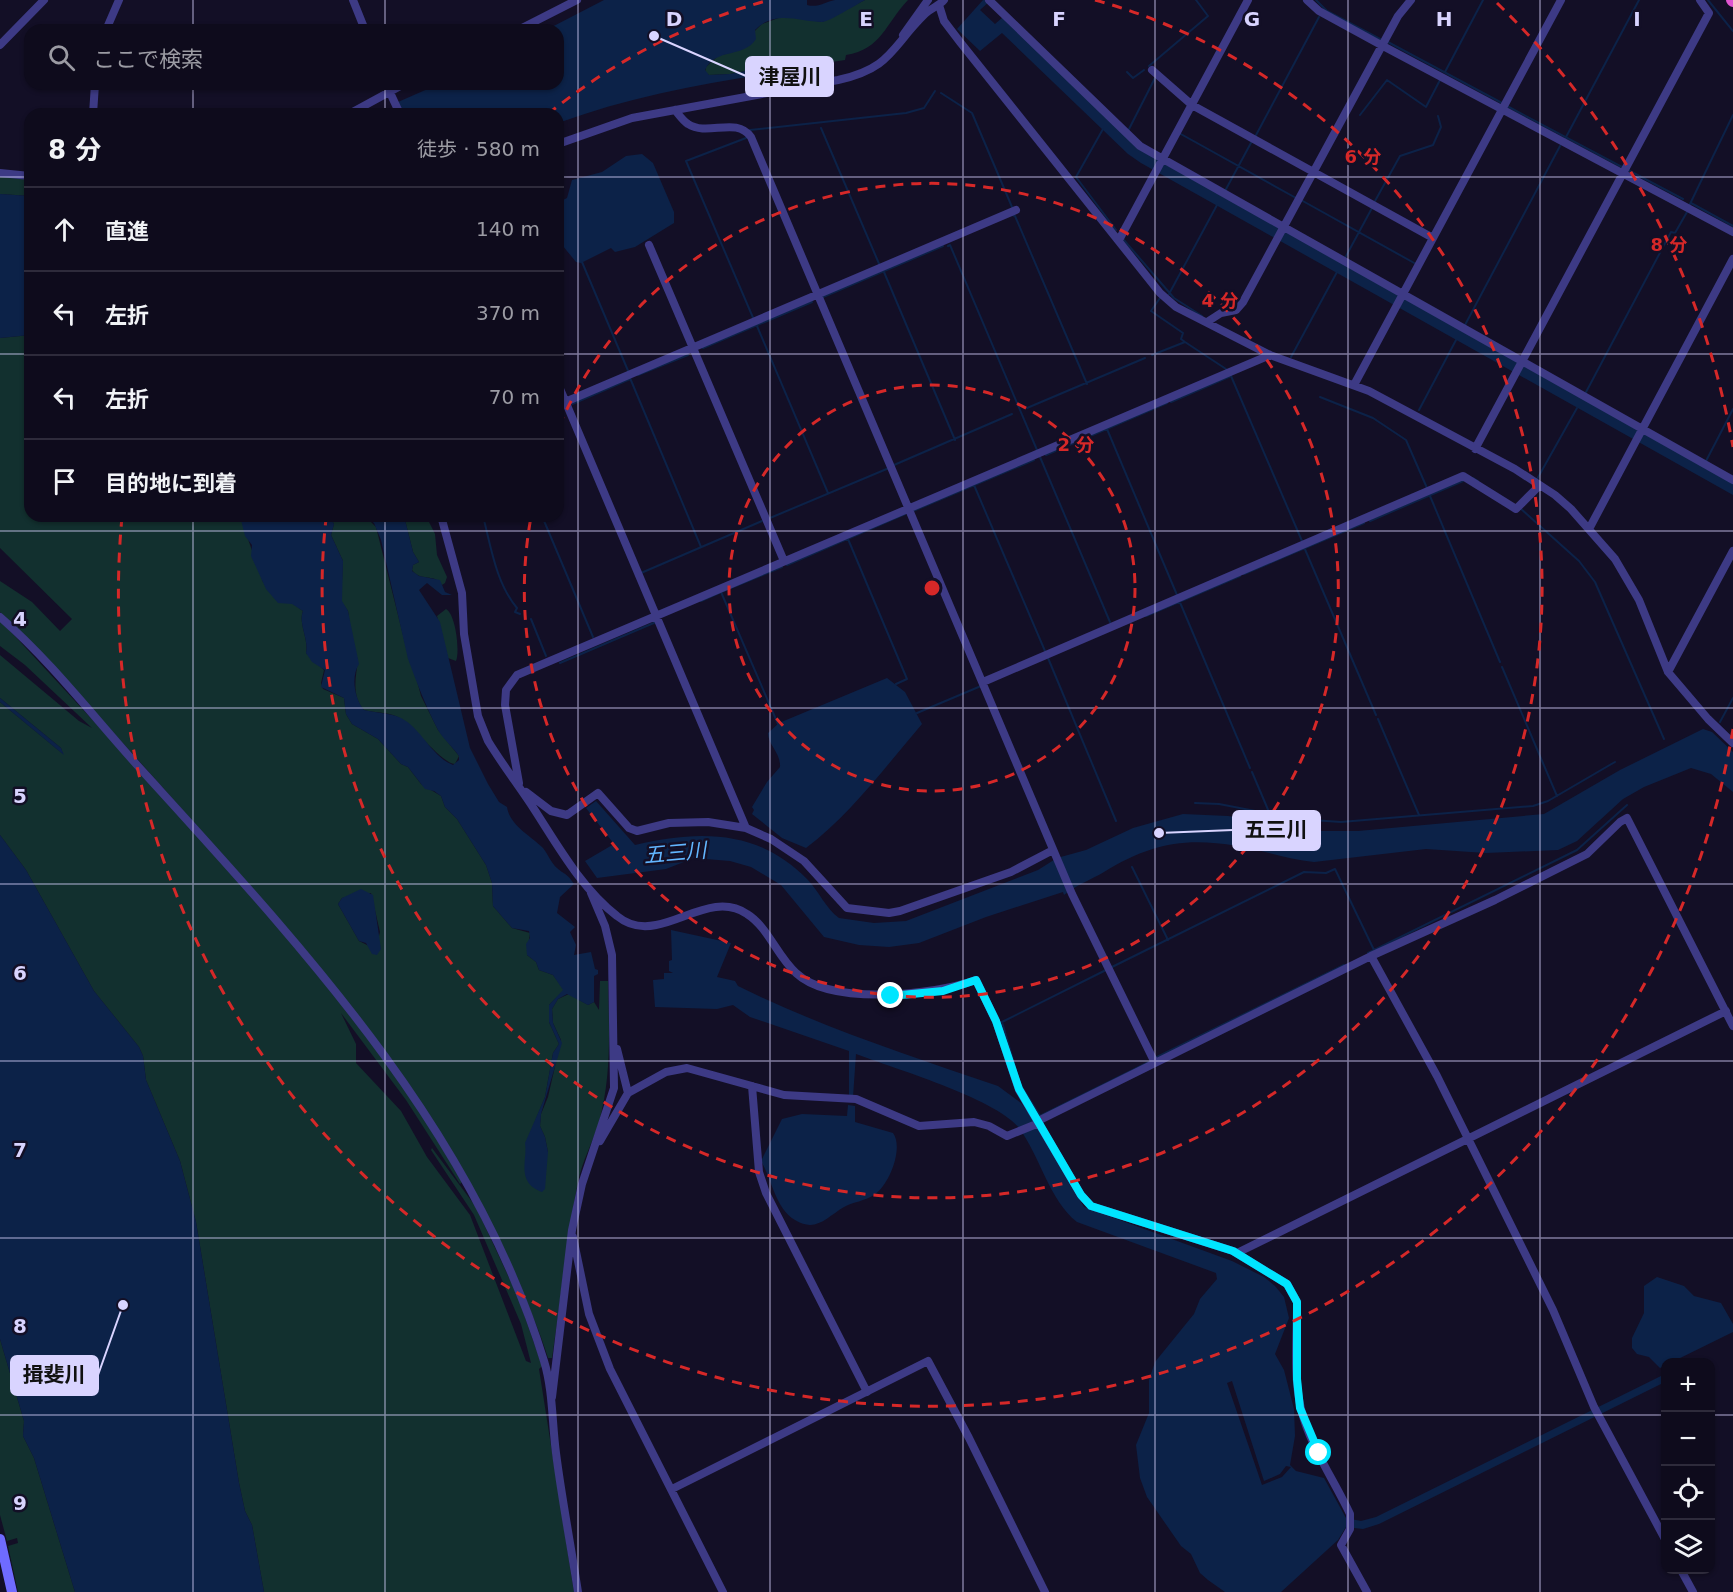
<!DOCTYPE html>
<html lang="ja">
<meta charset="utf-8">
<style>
body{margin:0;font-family:"DejaVu Sans","Noto Sans JP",sans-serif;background:#171425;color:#f1f3f6}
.controls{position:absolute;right:18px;bottom:18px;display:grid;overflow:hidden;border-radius:12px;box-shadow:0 2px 4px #0004}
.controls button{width:54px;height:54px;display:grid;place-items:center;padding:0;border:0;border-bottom:2px solid #2e2b3b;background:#0e0b1c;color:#f1f3f6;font:30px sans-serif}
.stop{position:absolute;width:18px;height:18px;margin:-14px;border:4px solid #00e5ff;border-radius:50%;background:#fff}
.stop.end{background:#00e5ff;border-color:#fff;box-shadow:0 2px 6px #0008}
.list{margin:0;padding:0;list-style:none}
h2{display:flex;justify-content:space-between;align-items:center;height:78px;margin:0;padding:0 24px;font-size:26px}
h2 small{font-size:20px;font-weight:400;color:#9b9ba3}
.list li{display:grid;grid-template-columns:39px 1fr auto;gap:18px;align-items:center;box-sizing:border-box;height:84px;padding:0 24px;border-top:2px solid #2e2b3b}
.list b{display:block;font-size:22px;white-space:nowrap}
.list em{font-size:20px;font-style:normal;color:#9b9ba3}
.icon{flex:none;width:33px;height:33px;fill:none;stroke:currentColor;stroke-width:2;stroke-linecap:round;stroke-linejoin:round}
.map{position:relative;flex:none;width:1733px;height:1592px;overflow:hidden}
.search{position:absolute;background:#0e0b1c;box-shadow:0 2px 4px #0004;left:24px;top:24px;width:540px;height:66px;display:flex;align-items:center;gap:15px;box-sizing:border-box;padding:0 21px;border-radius:18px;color:#9b9ba3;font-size:22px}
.panel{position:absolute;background:#0e0b1c;box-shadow:0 2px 4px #0004;left:24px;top:108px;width:540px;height:414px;border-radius:18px}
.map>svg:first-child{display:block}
.green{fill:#12302f;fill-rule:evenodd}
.water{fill:#0c2248}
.pier{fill:#130f26}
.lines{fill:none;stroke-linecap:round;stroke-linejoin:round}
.stream{stroke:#0c2248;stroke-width:2}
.minor{stroke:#3d3a85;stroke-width:8}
.secondary{stroke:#6f6bff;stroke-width:10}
.trunk{stroke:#e055d1;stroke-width:12}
.route{stroke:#00e5ff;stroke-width:8}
.grid{fill:none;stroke:#d9d4ff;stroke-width:1.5;stroke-opacity:0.55}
.ring{fill:none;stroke:#d62828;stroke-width:3;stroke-dasharray:10 8}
.labels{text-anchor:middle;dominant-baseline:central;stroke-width:5;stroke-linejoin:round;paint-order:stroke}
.water-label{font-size:21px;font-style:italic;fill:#62b6ff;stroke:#130f26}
.grid-label{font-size:20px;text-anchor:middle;font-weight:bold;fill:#d9d4ff;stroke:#130f26;stroke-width:5;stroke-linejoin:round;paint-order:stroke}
.centre{fill:#d62828;stroke:#130f26;stroke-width:3}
.ring-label{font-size:18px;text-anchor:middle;font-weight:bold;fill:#d62828;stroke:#130f26;stroke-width:5;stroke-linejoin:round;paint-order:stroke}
.leader{fill:none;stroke:#d9d4ff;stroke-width:2}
.callout-dot{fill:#d9d4ff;stroke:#130f26;stroke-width:2}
.callout{fill:#d9d4ff;stroke:#d9d4ff;stroke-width:2}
.callout-label{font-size:21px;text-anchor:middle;font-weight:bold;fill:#111}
</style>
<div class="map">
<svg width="1733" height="1592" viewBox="0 0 1733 1592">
<rect width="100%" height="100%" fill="#130f26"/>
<!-- green -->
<path class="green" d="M865,0h43c-23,24 -26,49 -62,55l-1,5 -20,3 -10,-5 -85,16 -21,1 -4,-3 1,-5 12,-11 15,-4 29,-28 22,-8 38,6z
M0,176l30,4v16l-30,-2z
M30,335v181h210l23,66 40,29c-5,12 6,28 3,42l18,17 -3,13 2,6 21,9 2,16 6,10 26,15 23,25 7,3 13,17 20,12 4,11 12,12 29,46 6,18 1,23 19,22 18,5 -3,22 9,7 3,8 14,5 11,15 -15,15v17l10,22 -6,9 -8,44 -19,46 1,7 21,2 -3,-15 -5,-11 1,-12 7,-17 13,-57 -8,-17 -1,-14 6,-10 11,-5 19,11 6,-3 5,8 1,-29h8c1,48 4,94 -9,141 -6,20 -17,39 -21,60 -12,58 -17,117 -26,176h-4c-10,-33 -25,-64 -39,-95 -79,-178 -208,-322 -337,-465 -35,-40 -71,-79 -107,-118 -21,-23 -42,-47 -65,-68v-31l32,21 28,29 12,-12 -72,-71v-210zM371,893l9,39 -2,8 -9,6 -10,-5 -21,-37 4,-6z
M329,516h36l11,11 34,136 5,10 6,23 17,34 21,26 -4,8c-12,0 -40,-36 -54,-45 -9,-7 -26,-6 -37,-9 -13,-15 -8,-33 -6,-50l-5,-14 -5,-35 -7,-10 2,-40 -12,-26 3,-11z
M404,516h22l9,18 2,21 10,22 -2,6 -3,2c-7,-12 -22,-3 -30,-15l1,-5 6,-3 -6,-10z
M446,609c10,5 14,44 10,52l-8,-3 -11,-42z
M0,620l212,229 131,154 72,99 47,80 -2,2 -54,-84 -65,-87 15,31v19l45,48 26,46 43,58 56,146 5,2 -10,-39 -47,-109 -43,-65 1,-2 44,59 42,90 24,69 -3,3 35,223h-310l-12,-67 -7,-14 -6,-28 -43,-261 -16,-61 -34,-81 -3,-24 -4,-9 -45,-56 -68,-121 -26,-35v-133l63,52 -2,-6 -61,-50v-43l79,66 13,7 -67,-63 -25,-19z
M0,1339l24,82 -1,15 11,22 41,134h-57l-10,-46 10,-3 -1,-5 -10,3 -7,-26z"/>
<!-- water -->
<path class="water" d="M604,0h203v5c11,3 18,-3 28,-5 9,0 21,0 30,0 -8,4 -36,22 -43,22 -23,0 -46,-13 -67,8l1,9c-13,20 -40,8 -51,31l4,5 21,-1 85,-16 7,2 -4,6c-88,13 -176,26 -260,57v-9h-171l7,-4 4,-8 41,-18h119v-54h-12z
M983,0h8l-11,10 15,14 8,-7 127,124 603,341v13l-592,-332 -13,-9 -126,-121 -22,18 -23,-22z
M642,154l11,9 21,49v11l-39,24 -20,5 -4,-4 -30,15 -5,-1 -18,-22v-42l5,2 4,-2 5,-18 30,-8 24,-16z
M0,194l30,2v139l-30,3z
M240,516h89l5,8 -3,11 12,26 -1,40 6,10 11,53c-8,12 -5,34 5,46 12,3 26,3 37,8 21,11 30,38 52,47l6,-5v-4c-6,-9 -16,-17 -21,-26 -12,-23 -21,-47 -30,-71l-27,-119 -7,-17 -9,-7h39l9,36 6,10 -6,3 -1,6 7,5 21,4 5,12 7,3h-10l-15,-12 -8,7 21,32 30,126 18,36 11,18 8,5c3,19 23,28 36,41 5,6 8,15 14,20 8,7 10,5 17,16l-14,13 -3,16 18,14 -5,5 6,13 -2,10 17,-3 4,17 3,1v4l-4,2v26l-6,3 -21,-11 -9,5 -6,10 1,14 9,20 -21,71 -1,12 5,11 3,15 -3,37 -3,3c-27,-10 -14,-33 -17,-49l20,-46 8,-44 6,-9 -10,-22v-17l14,-15 -10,-15 -14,-5 -3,-8 -9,-7 -1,-11 4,-6 -1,-7 -17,-3 -19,-22 -1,-23 -6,-18 -29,-46 -12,-12 -4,-11 -7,-5 -9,-2 -17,-22 -7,-3 -23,-25 -26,-15 -6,-10 -2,-16 -23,-11 4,-17 -13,-8 -6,-9c3,-14 -8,-29 -3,-42l-11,-7 -14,-1 -12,-14 -15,-33 1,-11 -7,-9z
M887,678l18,14 17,32c-37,43 -71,90 -116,124l-24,-10 -30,-24 2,-4 -2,-3 15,-25 13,-15c1,-14 -12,-22 -12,-34l11,-10z
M0,698l61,50 3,7 -64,-53z
M1703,729l9,3 21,20v40l-22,-18 -20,-6 -47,19 -21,12 -46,42 -19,9 -72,3 -60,-4 -112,13c-26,-2 -51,-12 -77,-16 -53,-9 -87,-2 -133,26 -12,7 -29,14 -40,23l-1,-3 -77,25 -67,26 -30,4 -30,-2 -35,-8 -43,-52 -30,-18 -21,-6 -36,-3 -28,11 -69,9 -12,-17 29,-17 -28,-36 10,-7 39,44c64,-15 123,-16 172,34 12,12 19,30 32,39l35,5 32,-2 132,-51 19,-12 29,-8 47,-22 50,-14 45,2 94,15h36l186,-17 76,-44z
M0,835l26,35 68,121 45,56 4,9 3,24 34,81 16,61 43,261 6,28 7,14 12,67h-189l-41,-134 -11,-22 1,-15 -24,-82z
M361,889l12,6 8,54 -4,6 -5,-1 -6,-11 -7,-2 -21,-37 4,-6z
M671,930l60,13 -14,34 18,4 3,5c83,41 172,70 260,100l23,17 11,14 52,90 148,54 32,16 11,9 9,11 5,21 -14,36 9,16 10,39 1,27 -5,29 6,6 28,7 22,40 15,3 15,-4 289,-143v8l-286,142 -16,5 -17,-2 -8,13 -57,52h-56l-17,-12 -8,-7 -9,-19 -10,-8 -34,-49 -7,-19 -4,-33 13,-32v-33l6,-18 39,-48 6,-15 17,-20 -1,-6 -139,-51c-28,-22 -37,-66 -58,-94 -22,-29 -126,-60 -163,-74l-3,43 -4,-1v-45l-99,-34 -17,-12 -16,4 -62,-2 -2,-27 11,-1v-6h9l-4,-2v-10l3,-1z
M848,1105l7,1v16l38,11c11,15 -4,53 -19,62 -9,6 -21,7 -30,12 -17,10 -28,26 -49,13 -20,-12 -23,-41 -34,-59l21,-42 20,-5 45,2z
M1657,1277l27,9 10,10 27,7 12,21v8l-61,30h-6l-1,4 -5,2 -11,-11 -12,-3 -5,-6v-10l12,-25v-27z"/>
<!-- pier -->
<path class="pier" d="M1232,1381l32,100 16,-7 6,-8 5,1 -9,10 -20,8 -35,-102z"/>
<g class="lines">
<!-- stream -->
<path class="stream" d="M1316,0l11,11 53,28
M1708,0l25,31
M1386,41l116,62
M1149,66l59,-50 -12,-16
M1127,72l6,6 11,-8
M1445,72l38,-72
M941,93l31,20 40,94
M1507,106l115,61
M1360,115l27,-35 39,27 14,-27
M821,128l59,138
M1103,129l-27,48 40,53
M750,130l156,-17 18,-5 11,-17
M1128,131l27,-53
M1179,133l117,65
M1255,137l64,-120
M746,138l-60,23 68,159
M1565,139l74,-139
M1628,170l55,29
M1225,191l27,-50
M1301,200l115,64
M1375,201l25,-45 33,-11 8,-18 -3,-11
M1691,203l42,23
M1689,206l44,-91
M1012,215l3,1 72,168
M1123,239l51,59 28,18
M948,246l2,-1 87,205
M1345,258l27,-50
M582,262l47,111
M884,272l71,168
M1169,294l48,-89
M823,297l120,-51
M1160,298l-9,13 32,22 -2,6 4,3 41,27
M1465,325l95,-179
M757,326l71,167
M703,348l109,-46
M1152,355l33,-13
M1291,357l46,-85
M638,375l50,-20
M630,378l71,169
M1585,394l86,-162 4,1 12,-21
M1320,397l53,21 33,22 21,48
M1171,402l60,-26 71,165
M570,405l60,-26
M1027,408l118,-50
M558,410l7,-3
M1419,410l37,-70
M1107,429l70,166
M1046,455l121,-52
M1040,457l70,165
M1706,461l27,-52
M894,465l118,-51
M1473,478l5,3
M1536,481l41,-73
M974,485l71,166
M1430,496l70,166
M1520,508l59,53 16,21 69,157
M913,511l121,-51
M483,516c8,31 13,67 34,92l-2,4 5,2
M542,516l51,121
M770,518l119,-50
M1370,521l93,-40
M848,539l59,140 -11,5
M1304,547l72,168
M787,565l118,-51
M641,573l121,-52
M1244,574l120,-51
M721,592l61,-25
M1179,600l71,168
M701,601l20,-9 57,132
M1146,616l94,-40
M531,619l15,37
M1048,658l68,163
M560,663l96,-41
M1502,667l55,129
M917,713l64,-27
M1378,719l41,96
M1720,722l13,-24
M1252,772l17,40
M1195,803l24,1 78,15 44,3 192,-16 15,-5 67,-39
M1132,867l36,73
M1368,953l209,-103 50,-45
M1112,967l192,-95 22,1 9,-4 39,81
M1106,970l-104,52 18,62 20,32 109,-54
M1157,1057l187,-92"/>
<!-- minor -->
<path class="minor" d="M353,0l12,30
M989,0l151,146 593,334
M1307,0l12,11 64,35 350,186
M939,5l5,16 16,21 200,251 16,14 94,48 99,36 146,78 40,26 16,14 44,50 24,41 29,72 40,47 25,24
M106,30l13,-30
M518,30l59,-30
M903,35l25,-35
M0,45l44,-45
M1152,70l40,35 241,133
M386,84l14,30
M675,110c4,5 8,11 13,14 20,13 48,-8 63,13l321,757 83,169
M93,114l2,-30
M349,114l55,-30
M558,144l74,-26 206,-38c54,-12 53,-33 87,-66 6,-6 14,-8 19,-14
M0,173l30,3
M1119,240l129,-240
M649,245l135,316
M1207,322l14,-9 15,-3 7,-8 155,-286 13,-16
M558,384l188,444
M1354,385l207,-385
M558,405l458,-195
M1475,449l234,-436 -9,-13
M441,516l21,77 2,41 14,82 10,25c14,23 31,45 46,68 24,37 48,80 83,107 11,9 25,12 39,9 29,-5 62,-31 91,-11 21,13 30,42 49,59 35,33 138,22 180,7l20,41 23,69 62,105 10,11 142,45 54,33 10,18c0,34 -4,73 4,107 9,37 33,71 49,105v15l-9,16 26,47
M1589,529l144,-270
M0,617c54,47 98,106 147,159 158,174 326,354 397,585 9,29 8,62 12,92 6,47 15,93 22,139
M1668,672l65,-121
M983,682l480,-206 53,33 23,-23
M519,783l-14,-78 1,-15 11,-15 753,-320
M526,792l25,19 16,4 31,-22 31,35 8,3 32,-8 39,-1 38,6 25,11 33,22 43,47 42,5 11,-2 111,-39 42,-22
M1371,956l66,120 116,234 41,97 72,134
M617,1049l11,44 38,-21 21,-4 97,27 72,4 63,27 55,-4 15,4 18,10 32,-13
M752,1086l7,86 7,21 101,199
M1038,1121l333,-165 124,-56 92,-46 33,-32 7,-4 106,208
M600,1141l28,-48
M573,1237l16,77 21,55 113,223
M1237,1253l489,-242
M552,1397l20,-167 10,-46 32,-96 -2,-133 -7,-29 -14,-33
M672,1489l256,-128 41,77 76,154
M1681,1570l12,22"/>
<!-- secondary -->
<path class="secondary" d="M0,1539l12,53"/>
<!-- trunk -->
<path class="trunk" d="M1732,0l1,1"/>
</g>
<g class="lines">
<!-- route -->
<path class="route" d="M891,996l52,-5 33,-11 20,41 23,68 62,106 10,11 142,45 54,33 10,18v77l3,29 19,45"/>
</g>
<!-- grid -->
<path class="grid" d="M193,0v30M385,0v30M578,0v1592M770,0v1592M963,0v1592M1155,0v1592M1348,0v1592M1540,0v1592M193,84v30M385,84v30M0,177h30M558,177h1175M0,354h30M558,354h1175M193,516v1076M385,516v1076M0,531h1733M0,708h1733M0,884h1733M0,1061h1733M0,1238h1733M0,1415h1666M1710,1415h23"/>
<!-- distance rings -->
<g class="ring">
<circle cx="932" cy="588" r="203"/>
<path d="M559 426A407 407 0 1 1 531 517"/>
<path d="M548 114A610 610 0 0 1 769 0M1095 0A610 610 0 1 1 326 519"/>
<path d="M1733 729A813 813 0 0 1 122 517M1497 3A813 813 0 0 1 1733 447"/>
</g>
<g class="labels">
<!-- water labels -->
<g class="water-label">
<text transform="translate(675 853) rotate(-5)">五三川</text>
</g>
</g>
<g class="grid-label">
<text x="674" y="26">D</text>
<text x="866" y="26">E</text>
<text x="1059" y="26">F</text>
<text x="1252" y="26">G</text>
<text x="1444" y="26">H</text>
<text x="1637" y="26">I</text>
<text x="20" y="626">4</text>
<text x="20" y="803">5</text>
<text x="20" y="980">6</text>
<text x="20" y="1157">7</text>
<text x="20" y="1333">8</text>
<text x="20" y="1510">9</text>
</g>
<circle cx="932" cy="588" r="9" class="centre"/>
<g class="ring-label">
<text x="1363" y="163">6 分</text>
<text x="1669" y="251">8 分</text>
<text x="1220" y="307">4 分</text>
<text x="1076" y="451">2 分</text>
</g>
<!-- callouts -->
<path class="leader" d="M654 36L746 76M1159 833L1233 830M123 1305L98 1375"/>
<g class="callout-dot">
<circle cx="654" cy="36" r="6"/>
<circle cx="1159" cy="833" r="6"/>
<circle cx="123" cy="1305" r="6"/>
</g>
<g class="callout">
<rect x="746" y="57" width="87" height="39" rx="6"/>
<rect x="1233" y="811" width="87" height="39" rx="6"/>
<rect x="11" y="1356" width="87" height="39" rx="6"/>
</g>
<g class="callout-label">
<text x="790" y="84">津屋川</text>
<text x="1276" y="837">五三川</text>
<text x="54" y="1382">揖斐川</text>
</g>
</svg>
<div class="controls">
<button>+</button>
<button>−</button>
<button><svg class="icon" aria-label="locate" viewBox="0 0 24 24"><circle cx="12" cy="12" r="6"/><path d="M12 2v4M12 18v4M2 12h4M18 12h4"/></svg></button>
<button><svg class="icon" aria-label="layers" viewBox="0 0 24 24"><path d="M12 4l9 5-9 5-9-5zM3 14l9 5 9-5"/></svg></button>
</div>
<div class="stop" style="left:1319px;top:1453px"></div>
<div class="stop end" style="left:891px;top:996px"></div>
<div class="search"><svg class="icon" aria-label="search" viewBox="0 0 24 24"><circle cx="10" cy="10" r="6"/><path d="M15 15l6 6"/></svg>ここで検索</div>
<section class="panel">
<h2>8 分<small>徒歩 · 580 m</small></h2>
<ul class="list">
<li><svg class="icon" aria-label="ahead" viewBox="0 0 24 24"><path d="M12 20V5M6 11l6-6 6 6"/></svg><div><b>直進</b></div><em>140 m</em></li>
<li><svg class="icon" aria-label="left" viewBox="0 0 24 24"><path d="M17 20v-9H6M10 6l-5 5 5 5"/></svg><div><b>左折</b></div><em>370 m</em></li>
<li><svg class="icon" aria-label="left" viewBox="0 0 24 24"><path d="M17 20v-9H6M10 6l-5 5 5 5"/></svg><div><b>左折</b></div><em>70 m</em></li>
<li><svg class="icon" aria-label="arrive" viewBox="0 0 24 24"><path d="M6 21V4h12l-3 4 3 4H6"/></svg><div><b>目的地に到着</b></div></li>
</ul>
</section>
</div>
